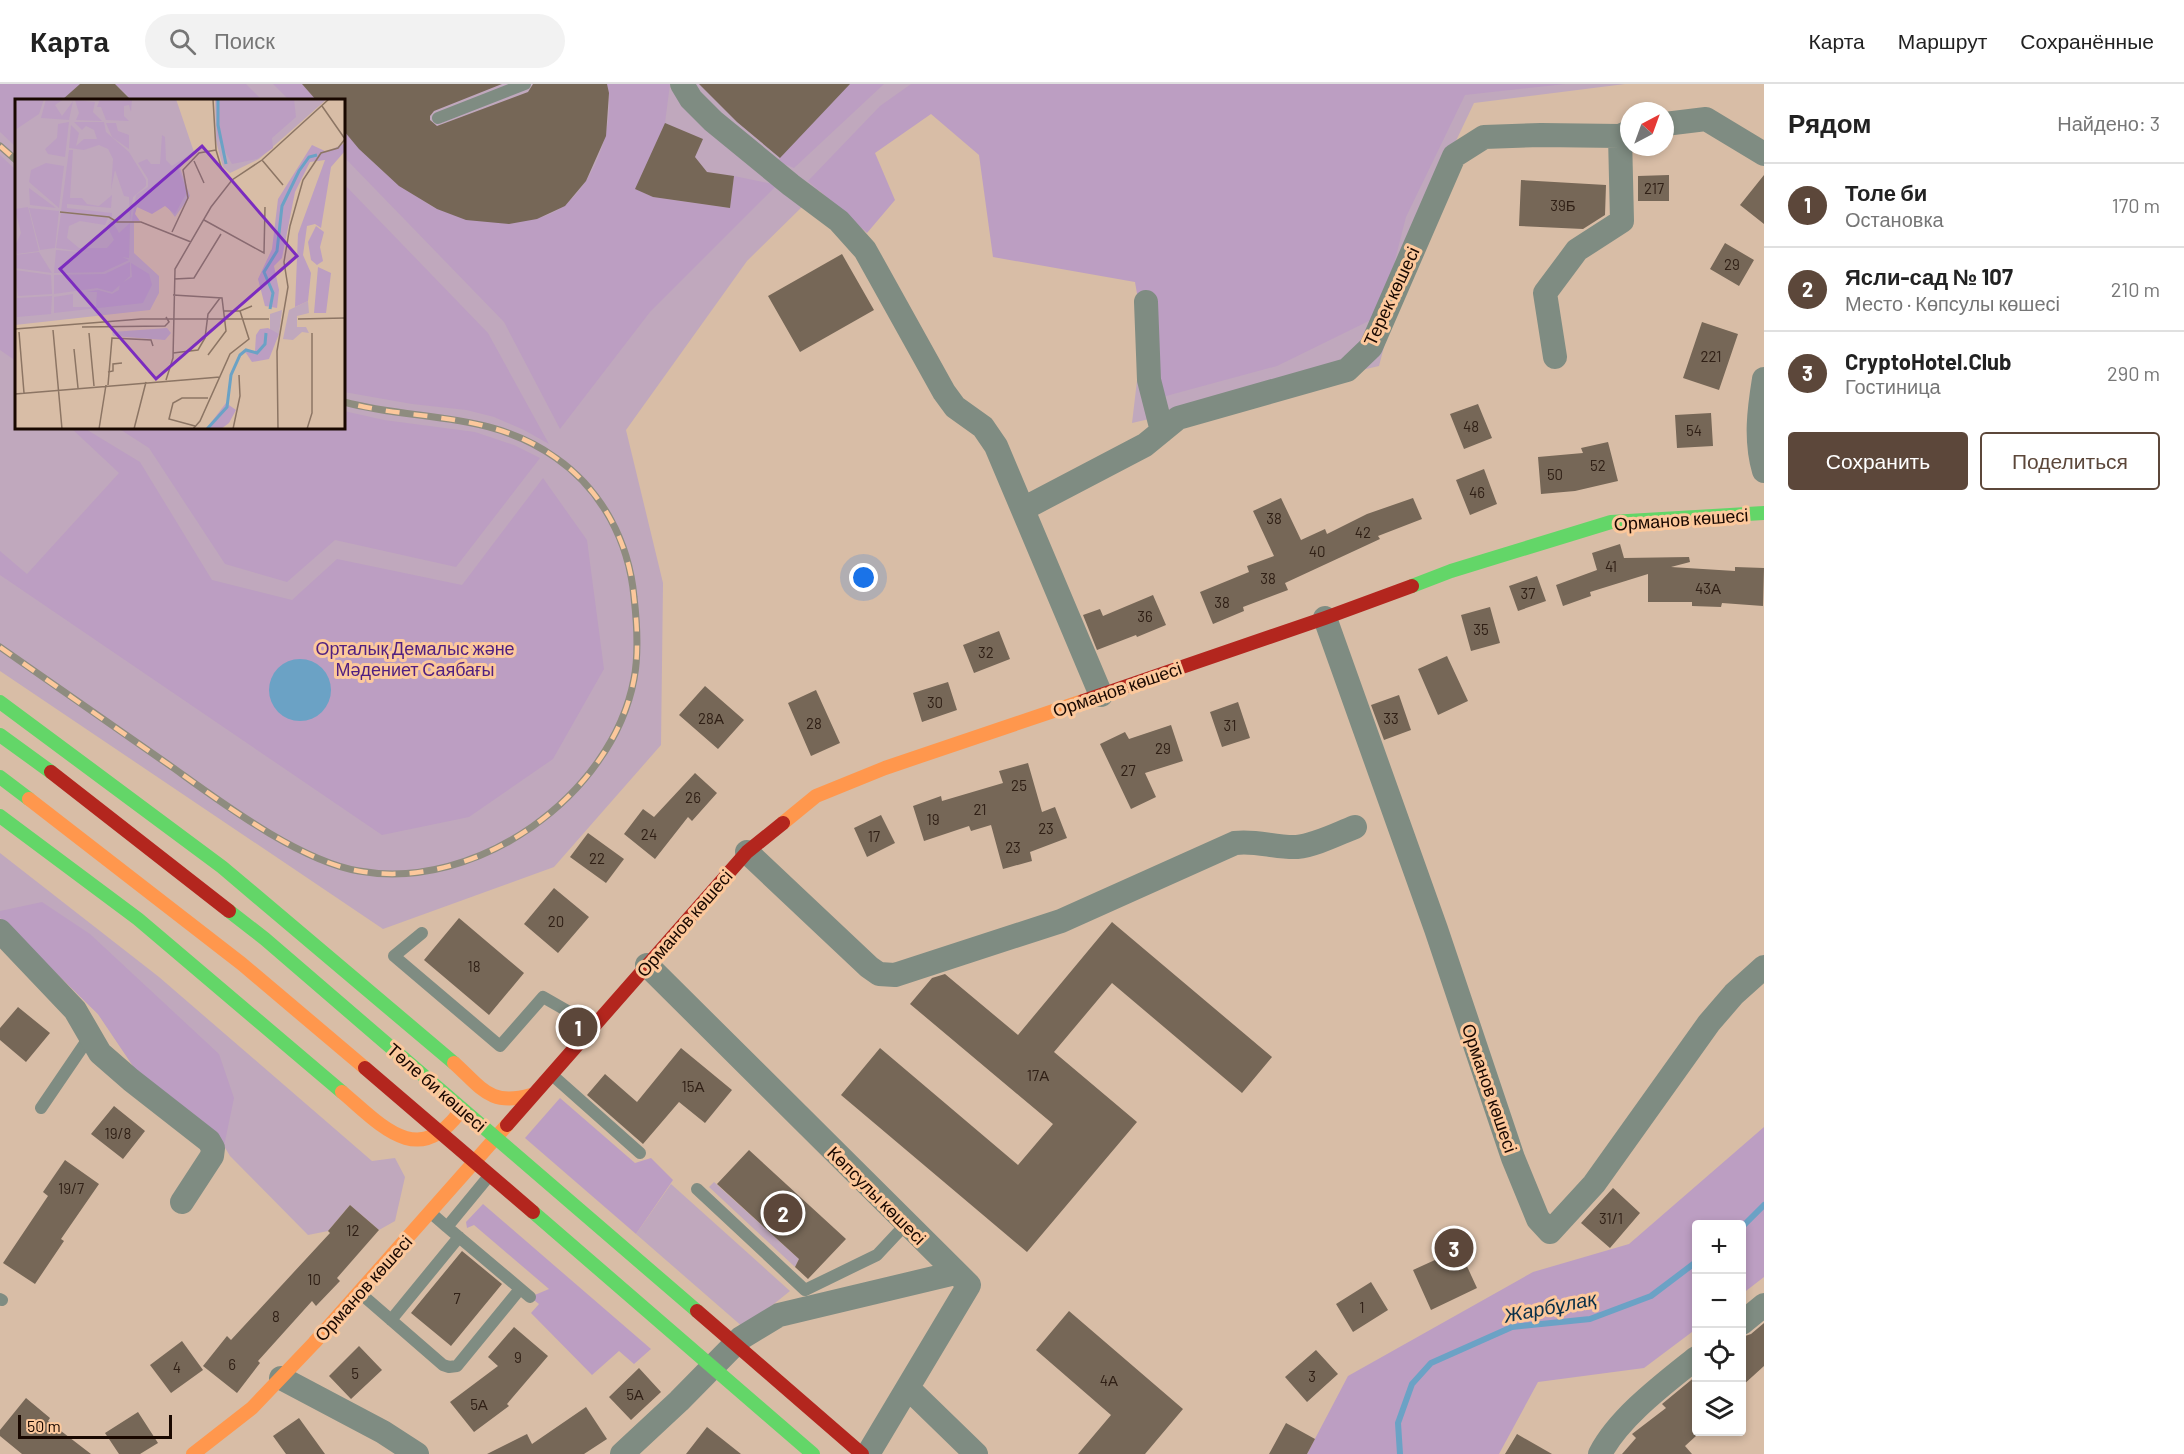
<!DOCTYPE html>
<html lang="ru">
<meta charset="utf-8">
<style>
body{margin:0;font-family:Barlow,sans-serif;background:#f2f2f2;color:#222}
.controls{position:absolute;right:18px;bottom:18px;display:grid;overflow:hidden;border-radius:6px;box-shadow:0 3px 9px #0003}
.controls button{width:54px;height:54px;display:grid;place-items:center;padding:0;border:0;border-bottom:2px solid #e0e0e0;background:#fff;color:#222;font:30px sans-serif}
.compass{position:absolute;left:1620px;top:18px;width:54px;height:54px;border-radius:50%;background:#fff;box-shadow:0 3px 9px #0003;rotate:41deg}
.scale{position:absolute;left:18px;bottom:15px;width:154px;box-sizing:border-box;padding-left:6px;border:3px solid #190800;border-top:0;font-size:16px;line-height:21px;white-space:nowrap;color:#190800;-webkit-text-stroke:4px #fcc89c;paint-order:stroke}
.you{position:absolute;left:864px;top:494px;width:21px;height:21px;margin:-15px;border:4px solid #fff;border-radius:50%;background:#1a73e8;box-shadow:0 0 0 9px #1a73e833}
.badge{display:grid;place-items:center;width:39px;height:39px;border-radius:50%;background:#5c473a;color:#fff;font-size:20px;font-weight:700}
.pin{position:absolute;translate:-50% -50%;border:3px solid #fff;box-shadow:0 2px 6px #0006}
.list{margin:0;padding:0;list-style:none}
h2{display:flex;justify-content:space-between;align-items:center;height:78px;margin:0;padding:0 24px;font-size:26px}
h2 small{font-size:20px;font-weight:400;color:#767676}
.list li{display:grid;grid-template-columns:39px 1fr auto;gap:18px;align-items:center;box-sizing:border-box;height:84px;padding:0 24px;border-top:2px solid #e0e0e0}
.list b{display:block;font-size:22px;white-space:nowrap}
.list p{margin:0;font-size:20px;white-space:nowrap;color:#767676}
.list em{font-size:20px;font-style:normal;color:#767676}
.actions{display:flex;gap:12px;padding:18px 24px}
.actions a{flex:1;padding:14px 0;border:2px solid #5c473a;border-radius:6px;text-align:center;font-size:21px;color:#5c473a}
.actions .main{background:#5c473a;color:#fff}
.icon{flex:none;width:33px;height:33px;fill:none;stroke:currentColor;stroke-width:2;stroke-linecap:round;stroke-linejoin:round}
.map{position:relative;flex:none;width:1764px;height:1370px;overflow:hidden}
header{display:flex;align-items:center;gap:36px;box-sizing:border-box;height:84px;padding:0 30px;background:#fff;border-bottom:2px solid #e0e0e0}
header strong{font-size:28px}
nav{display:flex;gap:33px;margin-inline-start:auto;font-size:21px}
.search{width:420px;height:54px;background:#f2f2f2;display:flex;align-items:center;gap:15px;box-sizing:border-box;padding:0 21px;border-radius:33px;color:#767676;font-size:22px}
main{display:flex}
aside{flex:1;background:#fff}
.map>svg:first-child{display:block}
.green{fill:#c0a8bd;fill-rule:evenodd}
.forest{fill:#bc9ec2}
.water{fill:#6ba2c5}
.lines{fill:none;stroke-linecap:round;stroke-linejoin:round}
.stream{stroke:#6ba2c5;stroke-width:6}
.building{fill:#766757}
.lane{stroke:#7f8c82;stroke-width:12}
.street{stroke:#7f8c82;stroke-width:24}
.fast{stroke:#63d668;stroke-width:14}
.slow{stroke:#ff974d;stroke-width:14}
.jam{stroke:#b3261e;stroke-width:14}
.rail-casing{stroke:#8e8c7f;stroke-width:7}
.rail{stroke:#fcc89c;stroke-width:4.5;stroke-dasharray:14;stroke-linecap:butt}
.fast-bridge{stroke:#63d668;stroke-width:14}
.slow-bridge{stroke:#ff974d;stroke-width:14}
.jam-bridge{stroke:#b3261e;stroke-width:14}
.labels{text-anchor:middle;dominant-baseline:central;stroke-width:6;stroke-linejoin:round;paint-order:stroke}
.number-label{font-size:15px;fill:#302016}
.street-label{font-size:18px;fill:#190800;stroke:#fcc89c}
.park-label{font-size:18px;fill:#4f1f80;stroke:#fcc89c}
.water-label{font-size:20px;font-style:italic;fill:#0a3049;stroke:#fcc89c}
.inset-river{fill:none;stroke:#6ba2c5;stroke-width:3}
.inset-road{fill:none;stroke:#8c7564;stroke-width:1.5}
.view{fill:#7b2cbf;fill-opacity:0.15;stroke:#7b2cbf;stroke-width:3}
.inset-edge{fill:none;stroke:#190800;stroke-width:3}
</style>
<header>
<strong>Карта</strong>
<div class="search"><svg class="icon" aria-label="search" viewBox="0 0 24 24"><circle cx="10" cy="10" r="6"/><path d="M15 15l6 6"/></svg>Поиск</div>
<nav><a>Карта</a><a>Маршрут</a><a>Сохранённые</a></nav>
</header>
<main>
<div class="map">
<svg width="1764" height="1370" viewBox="0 0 1764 1370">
<rect width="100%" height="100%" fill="#d8bda6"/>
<!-- green -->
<path class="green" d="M0,0h1625l-151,19 -58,122 -37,141 -247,57 18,-152 -164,-127 -60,-59 -179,176 -121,169 37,153 -2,162 -107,122 -171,62 -383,-258zM16,16h328v328h-328z
M0,769l159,124 213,184 23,-3 10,19 -10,44 -16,9 -29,-25 -22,26 -20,4 -78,-79 -6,-10 -87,-74 -39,-58 -98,-96z
M714,1098l85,77 -4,8 -86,-80z
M671,1100l119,107 -46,37 -108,-94z"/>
<!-- forest -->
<path class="forest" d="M0,0h80l-8,8 -5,8h-51v47l-16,-15z
M115,0h131l16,16h-133l-2,-5z
M273,0h29l14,16h-27z
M607,0h63l-5,39 -29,66 17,8 77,11 4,-32 43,9 -127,127 -90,117 -56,-107 -160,-165v-26c23,27 48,51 78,69 5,3 11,8 16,9 9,3 92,11 100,9 50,-10 80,-89 69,-134z
M850,0h34l-90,84 -17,-7z
M911,0h655l-101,11 -59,122 -25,98 -104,51 -122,33 -20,-117 -142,-25 -14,-102 -48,-41 -56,39 20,47 -28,33 -59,-52 72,-75z
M0,71l16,15v191l-16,-11z
M344,100l144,149 61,111 -25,-14 -30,-13 -28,-7 -54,-6 -68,-12z
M344,327l40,9 91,12 39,13 26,13 -84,109 -121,-27 -48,42 -62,-18 -76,-116 -31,-20h226z
M71,344h13l56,34 72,118 80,20 45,-41 125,26 81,-107 44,62 17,129 -51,90 -84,58 -87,18 -382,-260v-24l27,23 92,-101z
M42,818l48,32 129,120 15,44 -10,48 -87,-74 -39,-58 -98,-96v-7z
M560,1014l75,65 16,-5 22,22 -37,54 -111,-96z
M1764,1043v150l-22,17v-70h-46v105l-52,39 -106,14 -39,72h-192l41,-78 185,-104 96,-28z
M483,1120l168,145 -17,15 -15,-13 -27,24 -61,-62 8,-9 -9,-7 19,-8 -75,-64 -7,3 -1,-6z"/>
<!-- water -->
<path class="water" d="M269 606a31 31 0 1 1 62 0a31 31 0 1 1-62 0Z"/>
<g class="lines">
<!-- stream -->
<path class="stream" d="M1742,1143l22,-22
M1400,1370l-2,-31 14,-39 19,-21 81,-36 78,-8 61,-23 45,-34"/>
</g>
<!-- building -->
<path class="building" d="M80,0h35l16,16h-69z
M302,0h200l-68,27 -4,5v4l7,6 91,-34 5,-8h74l2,9 -3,43 -20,45 -21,25 -28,13 -28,5 -43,-4 -29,-11 -38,-23 -40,-37 -15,-18v-31h-28z
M699,0h151l-70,74 -43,-36z
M665,39l38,16 -8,18 12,15 27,4 -4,32 -77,-11 -18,-8z
M1669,91v26h-31v-25z
M1764,91v49l-24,-19z
M1521,96l85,5 -1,30 -22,14 -64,-3z
M1725,159l29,17 -15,26 -29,-17z
M842,170l32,56 -74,42 -32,-56z
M1702,238l36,12 -19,56 -36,-12z
M1478,320l14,34 -28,11 -14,-35z
M1711,329l2,33 -36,2 -2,-33z
M1608,358l10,39 -43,10 -34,3 -3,-37 45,-4 -2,-5z
M1484,385l13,35 -27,11 -14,-35z
M1281,414l20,42 24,-11 2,5 40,-20 46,-16 9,21 -44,17 2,3 -95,44 3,7 -45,17 1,4 -31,13 -13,-32 49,-20 -2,-6 27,-10 -21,-45z
M1620,460l4,14 65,-1 1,5 -19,5 64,4v-4l29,1 -1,38 -41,-3 -1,4 -29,-1v-4h-44v-28l-58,18 1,4 -28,10 -7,-21 41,-15 -5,-17z
M1537,492l9,25 -28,10 -9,-25z
M1153,511l13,30 -29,12 -1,-2 -39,15 -14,-35 17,-6 3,7z
M1490,523l10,36 -29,8 -10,-36z
M999,547l11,28 -36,14 -11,-28z
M1447,572l21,45 -30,14 -20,-46z
M948,598l9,28 -35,12 -9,-29z
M705,602l39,34 -26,29 -39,-34z
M816,606l24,53 -29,13 -23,-53z
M1399,611l12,35 -27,10 -13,-35z
M1238,618l12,36 -28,9 -12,-35z
M1171,641l12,36 -38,12 11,24 -25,12 -31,-65 25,-12 4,7z
M1028,679l14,49 13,-5 12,31 -37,14 2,9 -29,8 -12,-44 -20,6 -2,-5 -45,15 -11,-35 28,-10 1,5 61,-18 -4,-12z
M695,689l22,20 -25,28 -4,-4 -33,42 -31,-25 19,-25 11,8z
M881,731l14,28 -28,14 -13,-29z
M588,749l36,26 -18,24 -36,-26z
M554,804l35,29 -31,36 -34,-29z
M459,834l65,55 -35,42 -65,-55z
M1112,838l160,135 -30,36 -130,-110 -58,69 83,70 -110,130 -186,-157 39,-47 138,117 35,-41 -143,-120 22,-26 13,-4 73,61z
M18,923l32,26 -24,29 -26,-22v-12z
M681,964l51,42 -27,33 -26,-21 -36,42 -56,-49 18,-21 32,28z
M114,1022l31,25 -22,28 -32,-25z
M749,1066l97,89 -38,40 -13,-12 4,-8 -82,-75z
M65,1076l34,24 -38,55 3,2 -29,43 -32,-21 45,-67 -5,-4z
M1613,1104l27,25 -30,35 -29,-25z
M350,1121l29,25 -42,48 3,3 -24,25 -4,-5 -54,60 2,2 -23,30 -34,-27 24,-30 4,4 99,-107 -2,-2z
M1459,1165l18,39 -46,22 -18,-40z
M462,1167l40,33 -51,62 -40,-33z
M1371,1198l17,28 -35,22 -17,-28z
M1069,1227l114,98 -38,45h-67l33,-39 -75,-65z
M1764,1239v43l-22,20v-49l9,-3z
M514,1243l34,29 -41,48 2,2 -35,26 -24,-30 48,-36 -10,-9z
M182,1257l21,29 -32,23 -21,-28z
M359,1262l23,24 -31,29 -22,-23z
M1316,1266l22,24 -31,28 -22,-25z
M639,1284l22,24 -30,28 -22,-23z
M1696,1292v60l-11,10 7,8h-70l14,-16 -4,-4 34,-26 -4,-4z
M26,1314l24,20 -2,3 43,33h-69l-22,-18v-6z
M586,1323l21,32 -23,15h-97l40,-20 5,10z
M138,1328l20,31 -18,11h-21l-14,-21z
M299,1334l26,36h-39l-13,-18z
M1286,1339l29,16 -8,15h-38z
M707,1343l34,27h-55z
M1517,1350l35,20h-47z"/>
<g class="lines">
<!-- lane -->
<path class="lane" d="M438,34l87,-34
M422,849l-28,23 106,90 43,-49 49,28
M551,990l89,79
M41,1024l49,-72
M697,1105l108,101 72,-35 29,-31
M431,1129l16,14 42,-51
M447,1143l83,70
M360,1209l83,72 6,2 8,-1 63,-77
M0,1215l2,1
M391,1236l68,-83"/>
<!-- street -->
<path class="street" d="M682,0l9,15 22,22 78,64 48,36 26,29 79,142 11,15 28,20 13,19 105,249
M1665,40l41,-5 58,35
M1146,218l3,78 13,51
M1555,273l-10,-64 32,-43 45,-29 -2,-85
M1764,295c-5,31 -9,61 0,92
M1023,425l122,-64 33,-27 169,-48 24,-23 83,-191 30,-19 57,-2 79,1 9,-4
M1325,534l111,311 77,229 25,61 12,13 44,-48 115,-161 25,-29 30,-27
M747,768l122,115 10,7 16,1 166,-54 174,-78c21,-3 40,5 62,4 19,-2 40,-13 58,-20
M0,847l75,79 25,43 31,27 78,61 4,7 -1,8 -30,46
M647,881l322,320 -101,169
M1742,1239l22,-18
M281,1294l102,54 34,22
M908,1304l68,66
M622,1370l57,-53 62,-63 38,-23 176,-42
M1600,1370c19,-37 65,-71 96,-96"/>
<!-- fast -->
<path class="fast" d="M1412,502l39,-15 160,-49 153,-9
M0,618l222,165 232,196
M0,651l51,37
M0,693l29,22
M0,732l138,103 204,173"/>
<!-- slow -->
<path class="slow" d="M783,739l33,-27 69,-28 198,-67
M454,979c28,25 36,44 77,32
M342,1008c38,32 75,77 117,21
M193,1370l59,-46 62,-65 193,-218"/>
<!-- jam -->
<path class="jam" d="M1083,617l242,-83 87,-32
M507,1041l240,-273 36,-29"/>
<defs>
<path id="rail" d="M0,62l16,14
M0,563c57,40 114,80 172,120 49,35 127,94 187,104 117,21 253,-75 275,-192 5,-26 3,-56 0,-82 -5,-55 -32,-107 -78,-139 -67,-48 -139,-36 -212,-56"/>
</defs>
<!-- rail casing -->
<use href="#rail" class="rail-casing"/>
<!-- rail -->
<use href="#rail" class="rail"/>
<!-- fast-bridge -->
<path class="fast-bridge" d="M229,827l36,28 432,372
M533,1128l280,242"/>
<!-- slow-bridge -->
<path class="slow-bridge" d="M29,715l213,165 123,104"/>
<!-- jam-bridge -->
<path class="jam-bridge" d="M51,688l178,139
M365,984l168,144
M697,1227l165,143"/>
</g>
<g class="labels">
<!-- number labels -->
<g class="number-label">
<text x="1654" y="104">217</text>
<text x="1563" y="121">39Б</text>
<text x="1732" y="180">29</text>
<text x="1711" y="272">221</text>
<text x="1471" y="342">48</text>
<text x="1694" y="346">54</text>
<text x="1598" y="381">52</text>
<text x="1555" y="390">50</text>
<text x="1477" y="408">46</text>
<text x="1274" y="434">38</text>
<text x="1363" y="448">42</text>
<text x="1317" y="467">40</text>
<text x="1611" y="482">41</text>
<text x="1268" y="494">38</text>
<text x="1708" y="504">43А</text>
<text x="1528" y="509">37</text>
<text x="1222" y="518">38</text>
<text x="1145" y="532">36</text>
<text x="1481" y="545">35</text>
<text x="986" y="568">32</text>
<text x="935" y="618">30</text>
<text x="711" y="634">28А</text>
<text x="1391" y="634">33</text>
<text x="814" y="639">28</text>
<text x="1230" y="641">31</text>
<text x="1163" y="664">29</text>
<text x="1128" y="686">27</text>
<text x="1019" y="701">25</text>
<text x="693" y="713">26</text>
<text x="980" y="725">21</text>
<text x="933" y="735">19</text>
<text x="1046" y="744">23</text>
<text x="649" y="750">24</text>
<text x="874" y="752">17</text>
<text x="1013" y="763">23</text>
<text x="597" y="774">22</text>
<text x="556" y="837">20</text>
<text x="474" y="882">18</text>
<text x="1038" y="991">17А</text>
<text x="693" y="1002">15А</text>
<text x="118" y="1049">19/8</text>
<text x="71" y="1104">19/7</text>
<text x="1611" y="1134">31/1</text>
<text x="353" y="1146">12</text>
<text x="314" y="1195">10</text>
<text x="457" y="1214">7</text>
<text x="1362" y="1223">1</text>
<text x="276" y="1232">8</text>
<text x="518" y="1273">9</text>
<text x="232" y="1280">6</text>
<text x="177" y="1283">4</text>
<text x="355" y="1289">5</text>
<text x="1312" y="1292">3</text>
<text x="1109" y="1296">4А</text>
<text x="635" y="1310">5А</text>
<text x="479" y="1320">5А</text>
</g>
<!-- street labels -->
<g class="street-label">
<text transform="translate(1391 212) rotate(-65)">Терек көшесі</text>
<text transform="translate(1681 435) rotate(-4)">Орманов көшесі</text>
<text transform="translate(1117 605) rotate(-19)">Орманов көшесі</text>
<text transform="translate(684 839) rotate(-49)">Орманов көшесі</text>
<text transform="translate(437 1003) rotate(41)">Төле би көшесі</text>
<text transform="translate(1490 1004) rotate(71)">Орманов көшесі</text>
<text transform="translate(877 1111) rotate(45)">Көпсулы көшесі</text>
<text transform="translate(363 1204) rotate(-48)">Орманов көшесі</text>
</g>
<!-- park labels -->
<g class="park-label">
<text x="415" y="564">Орталық Демалыс және<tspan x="415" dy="21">Мәдениет Саябағы</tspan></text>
</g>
<!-- water labels -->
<g class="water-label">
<text transform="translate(1550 1222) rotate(-11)">Жарбұлақ</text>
</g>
</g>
<!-- overview -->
<g transform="translate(15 15)">
<rect width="330" height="330" fill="#d8bda6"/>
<path d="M0,0h161l18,53 -14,16 10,28 -15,21 -10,-13 -31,1v48l25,23v17l-9,17 -135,15zM200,0h112l-68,60 -29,14 -7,-6 -7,-26zM293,202l1,12 -12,3v11h9l3,6 -7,-1 -9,8 -10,-1 6,-29zM267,211l-3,24 -9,-3v-17zM152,229l4,5 -6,7 -52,-4 -1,-4z" fill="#c0a8bd"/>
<path d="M2,0h27l-5,15 -24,16zM31,0h18l-9,6 7,11 11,-15 -4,19 -28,-2zM85,0h32l-1,13 -2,-7 -5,1v10l5,5 -23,-1 -5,-13h-4zM201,0h78l2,18 -24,21 1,10 -16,11 -25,5 -15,-28zM60,1l20,2 -2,10 9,9 -26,-1 3,-7zM54,23l-4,35 -17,-3 -3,-5 12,-11 1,-14zM59,23h30l2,10 23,20 17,28v6l-13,11 -3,24 -1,-24 -5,-1 -9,-26 -4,20 2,-31 -5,-10 -9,-4 -15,5 -15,-2 2,-23 8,8 -3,13 8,-7h13l-3,-9 -8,-4 -4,4zM91,24h10l2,8 11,4v14l-17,-12zM147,36l3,2 1,23 6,6 20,-13 -14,15 9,24 -12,22 -10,-8 -13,8 -15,-7 -2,7 5,7h-8l4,-26 12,-8v-8l-10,-16 9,-4 4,5h9zM330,44v8l-14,16 -10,61 -6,-4 -8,2 -4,29 8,18 -3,28 -13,6 3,-73 27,-74 -15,2 -15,30 -13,66 -8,8 5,24 -2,18 -12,-2 -7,-27 14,-30 6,-50 34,-54 15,7zM54,51h4l-3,48h12l5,6 12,2 13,-11 -1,13 -44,-4v4l45,5v4l-51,-6zM31,64l18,3 -5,42 -30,-26 2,-12zM14,89l27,20 -26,-3zM13,108l11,44 -22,3 -2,-8 6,-13 -6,-24zM14,109l30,3 -4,37 -15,2zM46,114l47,5 -3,7 -25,-4 -11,5 -2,12 12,10h28l7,-8 -7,-14 4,-7 8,14 11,-10 -1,35 -73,-10zM301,127l8,6 -4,15 3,14 -6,4 -6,-5 -3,-18zM41,151l61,5 12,5 -26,12 -49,1zM24,153l13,21 -37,-5v-13zM115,163v14l-18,16 -15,-4 -43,6v-19l51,-1zM116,164l18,11 3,11 -9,18 -89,10v-16l19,-3v13h23l1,-15h-11l12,-2 14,4 7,-4 1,-6 12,-7zM303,168l13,6 -5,40h-12zM0,171l36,5 1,19 -34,2zM37,197l-1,18 -34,3v-19zM253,229l11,6 -10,25 -17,3 -8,-12 11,1 1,-16 4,-6zM211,304l10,7 -7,13 -8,6h-15z" fill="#bc9ec2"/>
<path class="inset-river" d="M203,0v26l8,39M255,210l3,-16 -9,-21 13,-21 5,-45 17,-35 10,-14 8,-2M192,330l20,-22 4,-32 9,-20 6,-5 11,3 8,-9 1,-11"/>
<path class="inset-road" d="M198,0l3,51 6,20 10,10M307,7l23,33M247,61l21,25M179,62l10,22M45,113l49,5 8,5h24l50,20M189,121l60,33 1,-46M157,133l16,-34 -5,-28 16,-17 17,-3M159,180l20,-1 27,-44M158,196l49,3 4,33 -18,24M209,212h16l12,-5M283,220l47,-1M67,228l83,-1 4,-4 -3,-5M0,230l126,-10h128M38,231l9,99M4,233l5,61M74,234l5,53M59,250l4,39M158,254l25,-3 7,-12 3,-24 12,-16M93,273l5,-1v-7l9,-1M151,281l7,-22 2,-89 36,-62 21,-27 30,-20 67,-61M93,286l4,-47 39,2 2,6M0,295l205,-17M180,327l-26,-7 4,-16 9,-5h26M84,330l7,-44M119,330l12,-47M178,330l7,-8 30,-67 19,-15 -9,-28M218,330l7,-33 -1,-21M263,330l-1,-78 11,-64 -4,-25 6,-36 13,-46 18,-27 17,-5 7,-9M292,330l5,-16v-80"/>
<path class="view" d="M187,47l95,110 -141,123 -96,-110z"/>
<rect width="330" height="330" class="inset-edge"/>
</g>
</svg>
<div class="controls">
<button>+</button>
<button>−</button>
<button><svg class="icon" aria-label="locate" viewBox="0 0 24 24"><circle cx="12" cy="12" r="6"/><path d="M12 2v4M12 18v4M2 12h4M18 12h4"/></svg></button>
<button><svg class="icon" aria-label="layers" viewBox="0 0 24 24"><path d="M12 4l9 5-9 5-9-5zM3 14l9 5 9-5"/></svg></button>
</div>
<svg class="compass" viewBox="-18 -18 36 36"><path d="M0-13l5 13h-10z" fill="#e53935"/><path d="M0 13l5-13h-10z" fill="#767676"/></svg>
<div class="scale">50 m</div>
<div class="you"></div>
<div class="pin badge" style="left:578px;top:943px">1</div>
<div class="pin badge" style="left:783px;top:1129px">2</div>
<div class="pin badge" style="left:1454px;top:1164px">3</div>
</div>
<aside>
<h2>Рядом<small>Найдено: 3</small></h2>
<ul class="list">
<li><span class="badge">1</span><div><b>Толе би</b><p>Остановка</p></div><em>170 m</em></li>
<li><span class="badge">2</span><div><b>Ясли-сад № 107</b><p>Место · Көпсулы көшесі</p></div><em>210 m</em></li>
<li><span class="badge">3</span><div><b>CryptoHotel.Club</b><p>Гостиница</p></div><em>290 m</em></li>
</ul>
<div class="actions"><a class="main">Сохранить</a><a>Поделиться</a></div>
</aside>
</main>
